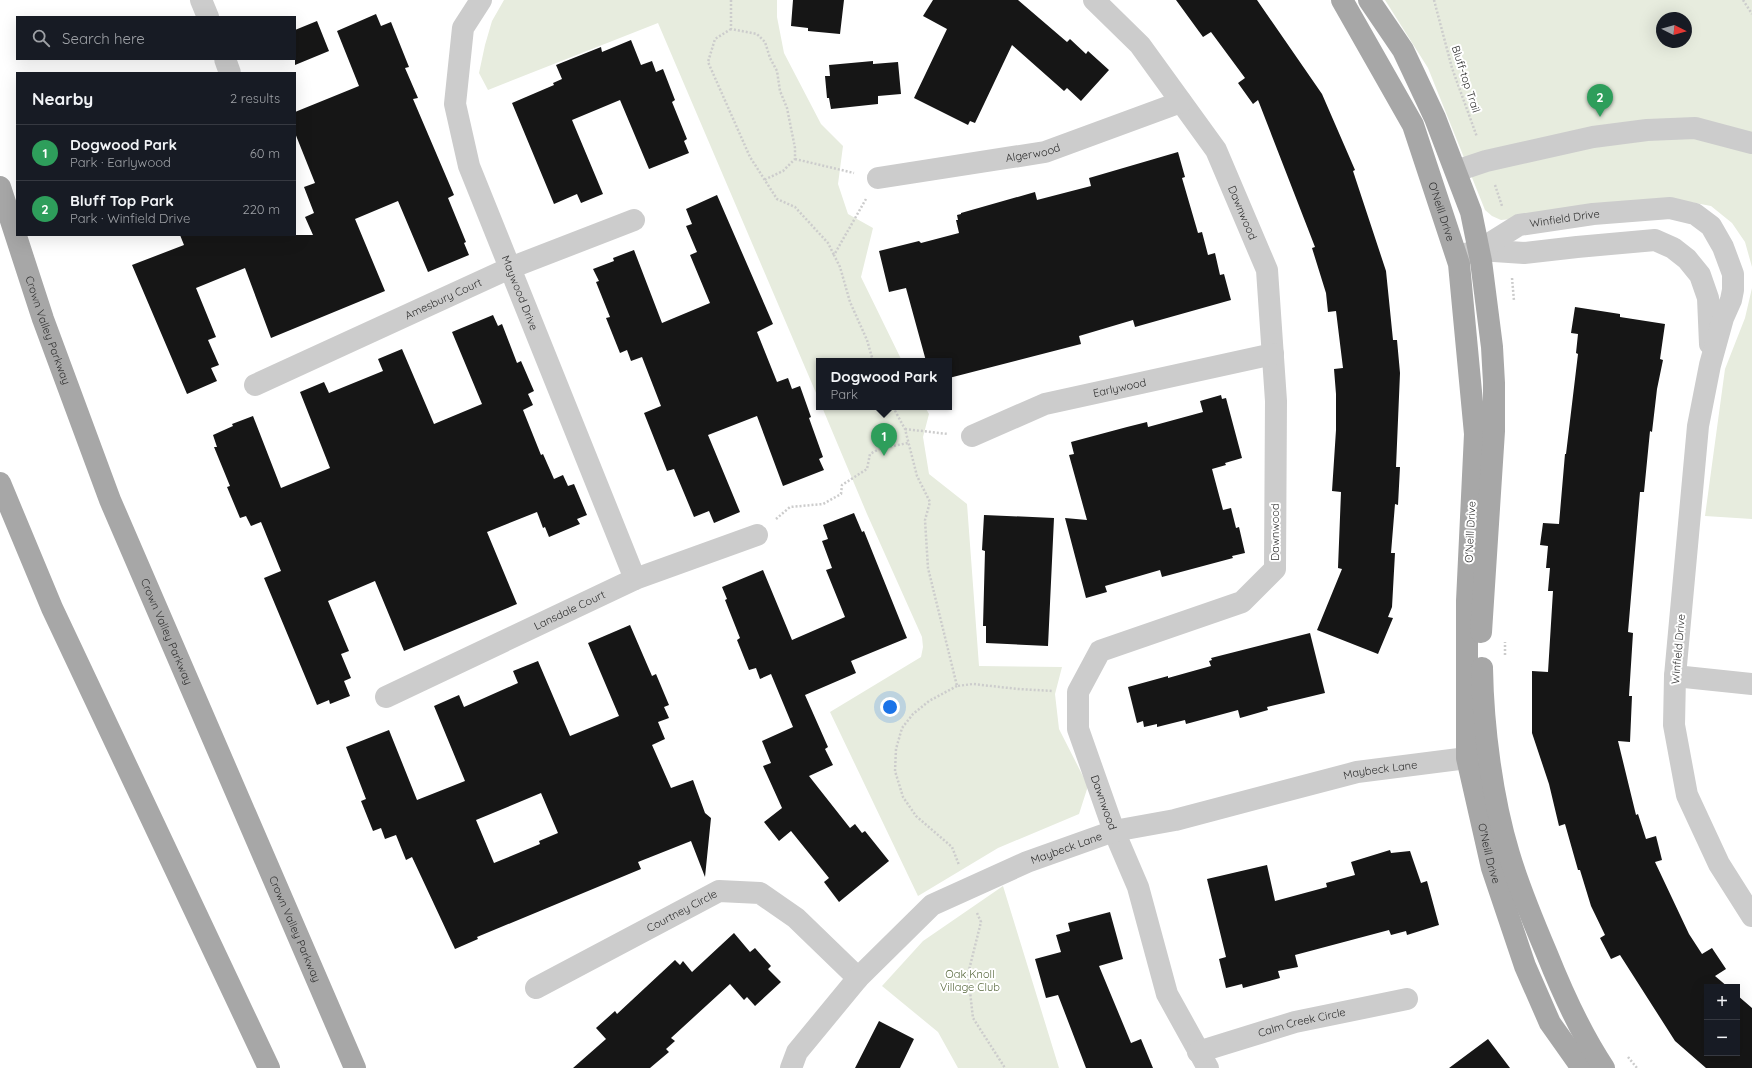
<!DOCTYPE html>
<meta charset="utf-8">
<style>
body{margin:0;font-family:Quicksand,sans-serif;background:#20242c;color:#f1f3f6}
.controls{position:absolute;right:12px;bottom:12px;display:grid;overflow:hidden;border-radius:0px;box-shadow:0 4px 16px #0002}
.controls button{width:36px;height:36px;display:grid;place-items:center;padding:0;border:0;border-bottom:1px solid #363941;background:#171b24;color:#f1f3f6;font:20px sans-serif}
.compass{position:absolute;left:1656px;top:12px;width:36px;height:36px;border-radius:50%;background:#171b24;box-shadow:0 4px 16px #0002;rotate:96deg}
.you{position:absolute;left:890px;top:707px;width:14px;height:14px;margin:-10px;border:3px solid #fff;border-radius:50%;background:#1a73e8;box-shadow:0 0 0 6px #1a73e833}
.badge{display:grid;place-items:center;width:26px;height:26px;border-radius:50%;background:#dd3a5a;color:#fff;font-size:13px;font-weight:700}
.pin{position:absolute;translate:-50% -33px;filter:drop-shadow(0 1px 2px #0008)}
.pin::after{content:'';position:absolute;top:21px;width:14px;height:12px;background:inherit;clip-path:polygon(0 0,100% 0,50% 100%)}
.popup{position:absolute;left:816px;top:358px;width:136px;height:52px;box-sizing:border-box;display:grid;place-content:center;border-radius:0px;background:#171b24;filter:drop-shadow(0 1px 3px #0005);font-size:13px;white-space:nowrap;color:#9ea1a6}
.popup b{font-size:15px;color:#f1f3f6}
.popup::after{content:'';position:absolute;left:50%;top:100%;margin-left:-8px;border:8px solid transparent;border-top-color:#171b24}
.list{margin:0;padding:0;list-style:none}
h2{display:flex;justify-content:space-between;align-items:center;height:52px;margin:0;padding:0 16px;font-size:17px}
h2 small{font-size:13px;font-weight:400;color:#9ea1a6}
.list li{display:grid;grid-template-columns:26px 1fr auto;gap:12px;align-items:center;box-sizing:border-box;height:56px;padding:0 16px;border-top:1px solid #363941}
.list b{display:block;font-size:15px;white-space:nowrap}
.list p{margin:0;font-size:13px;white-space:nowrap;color:#9ea1a6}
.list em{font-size:13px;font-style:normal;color:#9ea1a6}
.icon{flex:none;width:22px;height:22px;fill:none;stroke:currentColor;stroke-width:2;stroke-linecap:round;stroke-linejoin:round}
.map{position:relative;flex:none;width:1752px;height:1068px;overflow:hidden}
.search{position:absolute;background:#171b24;box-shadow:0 4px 16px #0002;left:16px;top:16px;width:280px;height:44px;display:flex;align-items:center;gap:10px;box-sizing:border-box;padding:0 14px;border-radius:0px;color:#9ea1a6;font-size:15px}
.panel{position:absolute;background:#171b24;box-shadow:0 4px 16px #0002;left:16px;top:72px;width:280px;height:164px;border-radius:0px}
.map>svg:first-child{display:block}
.green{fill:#e7ecde;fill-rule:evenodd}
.building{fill:#161616;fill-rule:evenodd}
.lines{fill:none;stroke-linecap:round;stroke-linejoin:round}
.path{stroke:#ccc;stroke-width:2.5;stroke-dasharray:2 2;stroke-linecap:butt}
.minor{stroke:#ccc;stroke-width:22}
.major{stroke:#a7a7a7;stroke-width:22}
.labels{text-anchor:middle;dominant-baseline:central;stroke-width:4;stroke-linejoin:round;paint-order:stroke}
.street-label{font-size:11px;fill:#2f2f2f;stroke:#fff}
.park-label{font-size:11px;fill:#58693e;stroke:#fff}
</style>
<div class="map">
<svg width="1752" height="1068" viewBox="0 0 1752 1068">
<rect width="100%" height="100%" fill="#fff"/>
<!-- green -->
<path class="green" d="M504,0h273v17l7,36 37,71 22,22 -5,38 10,30 25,14 -12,49 41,84h-83v39l-161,-377 -170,67 -9,-17 6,-28 7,-24z
M1385,0h367v267l-7,-25 -13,-19 -21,-17 -21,-4 -189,18 -9,-4 -7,-6 -57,-142zM1662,18h24v24h-24z
M1752,288v231l-47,-3 20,-147 20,-51z
M822,407h103l4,7 -6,23 6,37 38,30 12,162 83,1 -7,27 4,35 29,57 -9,28 -81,34 -80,48 -88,-184 91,-55 2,-10 -1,-10 -55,-123z
M1003,886l56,182h-101l-20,-36 -56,-46 41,-45z"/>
<!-- building -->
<path class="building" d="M793,0h51l-4,34 -32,-3v-3l-17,-2z
M933,0h85l49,42 3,-3 16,15 2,-3 21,19 -28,31 -14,-13 -3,3 -52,-46 -37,78 -5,-2 -2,4 -54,-27 33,-69 -24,-13z
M1176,0h81l65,94 33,76 -2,1 33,100 7,69h4l3,33 -4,94h4l-2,38 -3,-1 -4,49h4l-3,54 -4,10 5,1 -15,36 -61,-24 25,-61 -4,-1 3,-76 -9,-1 4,-61v-36l-2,-25 9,-1 -7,-57 -8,1 -2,-19 -14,-45 3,-1 -57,-147 -5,4 -15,-21 7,-5 -34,-46 -8,5z
M376,14l5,12 10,-4 18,45 -4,1 13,30 -5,1 41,96 -6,3 18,44 -2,1 5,12 -41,17 -30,-71 -43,18 30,72 -114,47 -26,-70 -49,20 20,49 -8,3 11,25 -8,3 6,13 -30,13 -55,-129 52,-20 -4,-10h133l-8,-18 9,-4 -10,-26 11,-4 -20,-50v-21l64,-26 -22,-55z
M317,21l12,30 -34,14v-35z
M631,40l10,25 11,-4 4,11 7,-3 12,31 -3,2 15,37 -3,2 5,12 -40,16 -29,-69 -48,20 31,74 -22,9 -4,-9 -23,10 -42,-101 42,-18 -1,-2 9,-4 -6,-14 45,-18 1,5z
M873,61v3l25,-2 3,32 -23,2v8l-47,5 -2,-11h-2l-2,-22h5l-1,-11z
M1178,152l7,25 -3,1 16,55 4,-1 6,23 7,-2 5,22 4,-1 7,26 -96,27 -2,-7 -54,16 2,8 -132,34v-17h-23l-20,-73 -17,4 -10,-41 40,-10 2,2 38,-10 -3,-13h2l-1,-5 4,-1v-1l74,-21 2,8 54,-14 -2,-8z
M717,195l56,129 -16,8 20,50 11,-4 4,11 8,-3 11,31 -2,1 14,39 -4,2 5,11 -41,16 -26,-70 -49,19 32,77 -26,11 -5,-12 -15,6 -20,-48 -7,2 -23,-58 17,-7 -19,-49 -11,4 -4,-11 -7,3 -14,-35 4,-1 -14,-35 3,-1 -6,-12 21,-8 -1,-3 21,-8 28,73 48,-20 -20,-48 7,-3 -11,-26 6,-2 -6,-15z
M1575,307l45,7v3l45,7 -5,35 3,1 -6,29 -5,43 -2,-1 -6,61h-4l-12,140 5,1 -4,63h3l-2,46 -12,-1 18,74 2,-1 8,25 10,-3 6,24 -7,2 34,72 13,20 10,-6 14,21 -11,7 13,11h-21v66h30v-58l15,13v60h-46l-31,-27 -55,-86 -9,4 -11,-21 5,-3 -14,-29 -11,-36h-2l-13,-46 -6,2 -10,-42 -17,-51v-62l16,1 5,-81h-5l2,-23h-4l2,-22 -8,-1 3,-22 16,1 6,-70h1l12,-100 -2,-1 2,-19 -7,-1z
M493,315l5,11 4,-2 15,39 4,-2 13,30 -6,3 5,11 -10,5 18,45 2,-1 11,25 9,-4 5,11 6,-2 13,31 -10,4 3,5 -31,13 -4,-10 -2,1 -6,-16 -50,20 30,72 -113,47 -29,-70 -47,20 21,50 -8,3 10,24 -7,3 6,15 -20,8 -1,-4 -12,5 -53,-127 17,-7 -20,-49 -10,4 -5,-10 -6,2 -13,-31 3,-1 -16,-39h3l-4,-12 20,-9 -1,-2 21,-8 28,72 49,-20 -30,-76 24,-10 5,11 54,-22 -5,-12 24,-10 32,75 48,-20 -30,-72z
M1221,395l1,4 4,-1 16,60 -17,5 1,2 -14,4 11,41 8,-2 5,20 3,-1 6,26 -13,3 1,2 -71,19 -2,-7 -55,16 2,6 -21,6 -21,-80 22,2 -18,-65 5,-1 -3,-12 56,-15 20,-5 1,5 55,-15 -3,-11z
M854,513l8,19 2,-1 43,107 -56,23 5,12 -51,22 23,52 -3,2 8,16 -24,11 41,52 5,-4 7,9 3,-2 24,30 -50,41 -15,-20 5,-4 -38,-47 -12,10 -15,-19 18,-14 -19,-42 8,-3 -9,-22 31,-14 -22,-53 -11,5 -4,-11 -7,2 -12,-30 3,-2 -15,-38 2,-1 -5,-12 41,-17 29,70 53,-23 -19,-47 6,-2 -10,-27 6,-2 -5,-14z
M984,515l70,3 -6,128 -62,-3v-17h-3l2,-75 -3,-1z
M630,625l22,51 4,-2 13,31 -5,2 5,11 -11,4 7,17 -13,6 19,43 22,-8 12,33 6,5 -6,59 -14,-36 -53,21 3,7 -164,68 1,2 -23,10 -43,-92 -6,3 -10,-25 -11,4 -4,-11 -8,3 -12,-30 5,-2 -20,-52 43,-17 28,70 48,-19 -31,-75 25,-11 5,12 54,-24 -5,-12 25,-10 32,75 49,-20 -31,-73zM541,793l17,40 -19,8 1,3 -46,19 -18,-43z
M1310,633l15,60 -58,14 1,3 -28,8 -2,-8 -52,14 -1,-4 -28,7v-3l-13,3 -1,-6 -6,2 -9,-36 40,-11v2l43,-12 -2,-5 3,-1 -1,-2z
M1390,850l1,3 19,-2 11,32 6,-2 12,44 -32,10 -1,-4 -15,4 -2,-5 -94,25 3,12 -20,4 2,7 -37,10 -1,-4 -16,4 -7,-29 7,-2 -19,-78 60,-14 8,36 52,-14 -1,-4 29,-8 -4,-13z
M1110,912l13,47 -24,7 32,77 10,-4 12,29h-67l-28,-73 -12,3 -11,-39 26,-7 -5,-17 14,-4 -2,-8z
M734,933l16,19 5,-4 16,18 -3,3 13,13 -26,24 -8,-9 -3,3 -14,-16 -59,54 4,3 -9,8 3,3 -19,16h-77l33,-29 -10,-11 19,-17 2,3 58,-54 5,5 3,-4 9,11z
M879,1021l35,18 -14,29h-45z
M1488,1039l22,29h-61z"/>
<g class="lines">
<!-- path -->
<path class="path" d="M731,0v29l26,5 8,8 5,16 7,13 3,20 7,17 8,40v11l-12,12 -19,9
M1434,0l18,68 25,69
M1743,0l9,14
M731,29l-16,10 -7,23 42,95 27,42 18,8 33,36 6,12
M795,159l59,14
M1495,185l7,21
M866,199l-32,56 6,12 10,35 17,38 6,21
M1512,278l2,23
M893,407l12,22 12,47 13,26 -5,18 3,48 29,118 16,-2 45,5 35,2
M905,429l43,5
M776,519l14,-12 33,-3 18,-10 1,-9 25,-16 3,-15 13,-7h5l20,-4
M1505,655v-13
M957,686l-28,15 -16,13 -11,14 -6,21 -1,22 8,26 13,19 36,31 7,18
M977,913l4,9 -13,52 5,44 32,50
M1628,1057l9,11"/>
<!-- minor -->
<g class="minor">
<path d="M201,0l7,17"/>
<path id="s1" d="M481,0l-18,28 -8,76 14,62 166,413"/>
<path id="s2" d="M1094,0l46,45 76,105 51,120 9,131 -1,168 -33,33 -142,49 -22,41v37l36,102 24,56 29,107 41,74"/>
<path d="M225,59l5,14"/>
<path d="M1456,171l30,-10 107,-24 54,-7 48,-2 57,15"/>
<path id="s3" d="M878,178l167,-26 136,-50"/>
<path d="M1479,250l45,3 53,-6 78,-7 18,8 14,11 13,16 8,23 2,46"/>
<path id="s4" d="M1462,255l17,-5 40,-25 74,-11 77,-6 25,6 16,12 12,21 10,27v16l-2,10 -8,18 -13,47 -12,61 -23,250 -1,49 13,70 32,69 33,52"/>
<path id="s5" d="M255,385l255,-117 124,-48"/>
<path id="s6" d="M972,436l73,-32 228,-50"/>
<path d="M1675,676l77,8"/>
<path id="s7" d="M386,697l249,-118 122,-44"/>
<path id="s8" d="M536,988l183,-97 41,2 36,25 62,60"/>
<path id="s9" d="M1198,1052l97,-30 112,-23"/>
<path id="s10" d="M791,1068l6,-16 61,-74 74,-73 95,-43 87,-31 61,-11 182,-48 110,-14 18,-6"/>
</g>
<!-- major -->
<g class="major">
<path id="s11" d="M1342,0l71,125 46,139 16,170 -8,167v157l25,110 33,98 25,57 32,45"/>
<path d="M1369,0l34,50 32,68 36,94 10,49 11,86 2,36v48l-13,201"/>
<path id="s12" d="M0,187l43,132 67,181 245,568"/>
<path d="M0,483l52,125 217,460"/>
<path d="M1482,668c1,59 10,130 27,186 10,34 24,67 38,100 16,40 33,78 57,114"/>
</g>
</g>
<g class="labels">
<!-- street labels -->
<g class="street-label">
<text transform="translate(1466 79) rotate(72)">Bluff-top Trail</text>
<text stroke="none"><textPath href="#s3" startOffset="157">Algerwood</textPath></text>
<text stroke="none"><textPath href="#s11" startOffset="235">O'Neill Drive</textPath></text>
<text stroke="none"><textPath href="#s2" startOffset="262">Dawnwood</textPath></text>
<text stroke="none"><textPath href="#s4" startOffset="111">Winfield Drive</textPath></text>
<text stroke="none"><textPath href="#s1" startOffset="310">Maywood Drive</textPath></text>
<text stroke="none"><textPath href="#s5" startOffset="207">Amesbury Court</textPath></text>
<text stroke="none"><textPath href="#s12" startOffset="151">Crown Valley Parkway</textPath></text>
<text stroke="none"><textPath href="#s6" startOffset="156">Earlywood</textPath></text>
<text transform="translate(1275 532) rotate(-90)">Dawnwood</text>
<text transform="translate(1470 532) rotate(-87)">O'Neill Drive</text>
<text stroke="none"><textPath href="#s7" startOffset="203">Lansdale Court</textPath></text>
<text stroke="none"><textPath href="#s12" startOffset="475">Crown Valley Parkway</textPath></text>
<text transform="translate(1678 649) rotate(-85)">Winfield Drive</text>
<text stroke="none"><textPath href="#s10" startOffset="687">Maybeck Lane</textPath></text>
<text stroke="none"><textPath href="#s2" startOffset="982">Dawnwood</textPath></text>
<text stroke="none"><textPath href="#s10" startOffset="363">Maybeck Lane</textPath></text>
<text stroke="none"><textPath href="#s11" startOffset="883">O'Neill Drive</textPath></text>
<text stroke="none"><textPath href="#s8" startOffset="165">Courtney Circle</textPath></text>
<text stroke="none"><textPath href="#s12" startOffset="799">Crown Valley Parkway</textPath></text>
<text stroke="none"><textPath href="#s9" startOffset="108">Calm Creek Circle</textPath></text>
</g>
<!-- park labels -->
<g class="park-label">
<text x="970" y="974">Oak Knoll<tspan x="970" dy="13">Village Club</tspan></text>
</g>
</g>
</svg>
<div class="controls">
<button>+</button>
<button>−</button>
</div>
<svg class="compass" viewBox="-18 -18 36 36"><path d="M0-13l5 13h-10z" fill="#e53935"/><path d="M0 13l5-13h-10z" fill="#9ea1a6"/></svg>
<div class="you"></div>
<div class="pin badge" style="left:884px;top:456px;background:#2e9e5b">1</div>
<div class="popup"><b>Dogwood Park</b>Park</div>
<div class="pin badge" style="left:1600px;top:117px;background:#2e9e5b">2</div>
<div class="search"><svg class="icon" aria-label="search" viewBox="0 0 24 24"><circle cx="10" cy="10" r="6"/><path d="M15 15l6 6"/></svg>Search here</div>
<section class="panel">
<h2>Nearby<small>2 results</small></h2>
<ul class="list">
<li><span class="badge" style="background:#2e9e5b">1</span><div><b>Dogwood Park</b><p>Park · Earlywood</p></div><em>60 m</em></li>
<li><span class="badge" style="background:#2e9e5b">2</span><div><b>Bluff Top Park</b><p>Park · Winfield Drive</p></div><em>220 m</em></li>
</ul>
</section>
</div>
